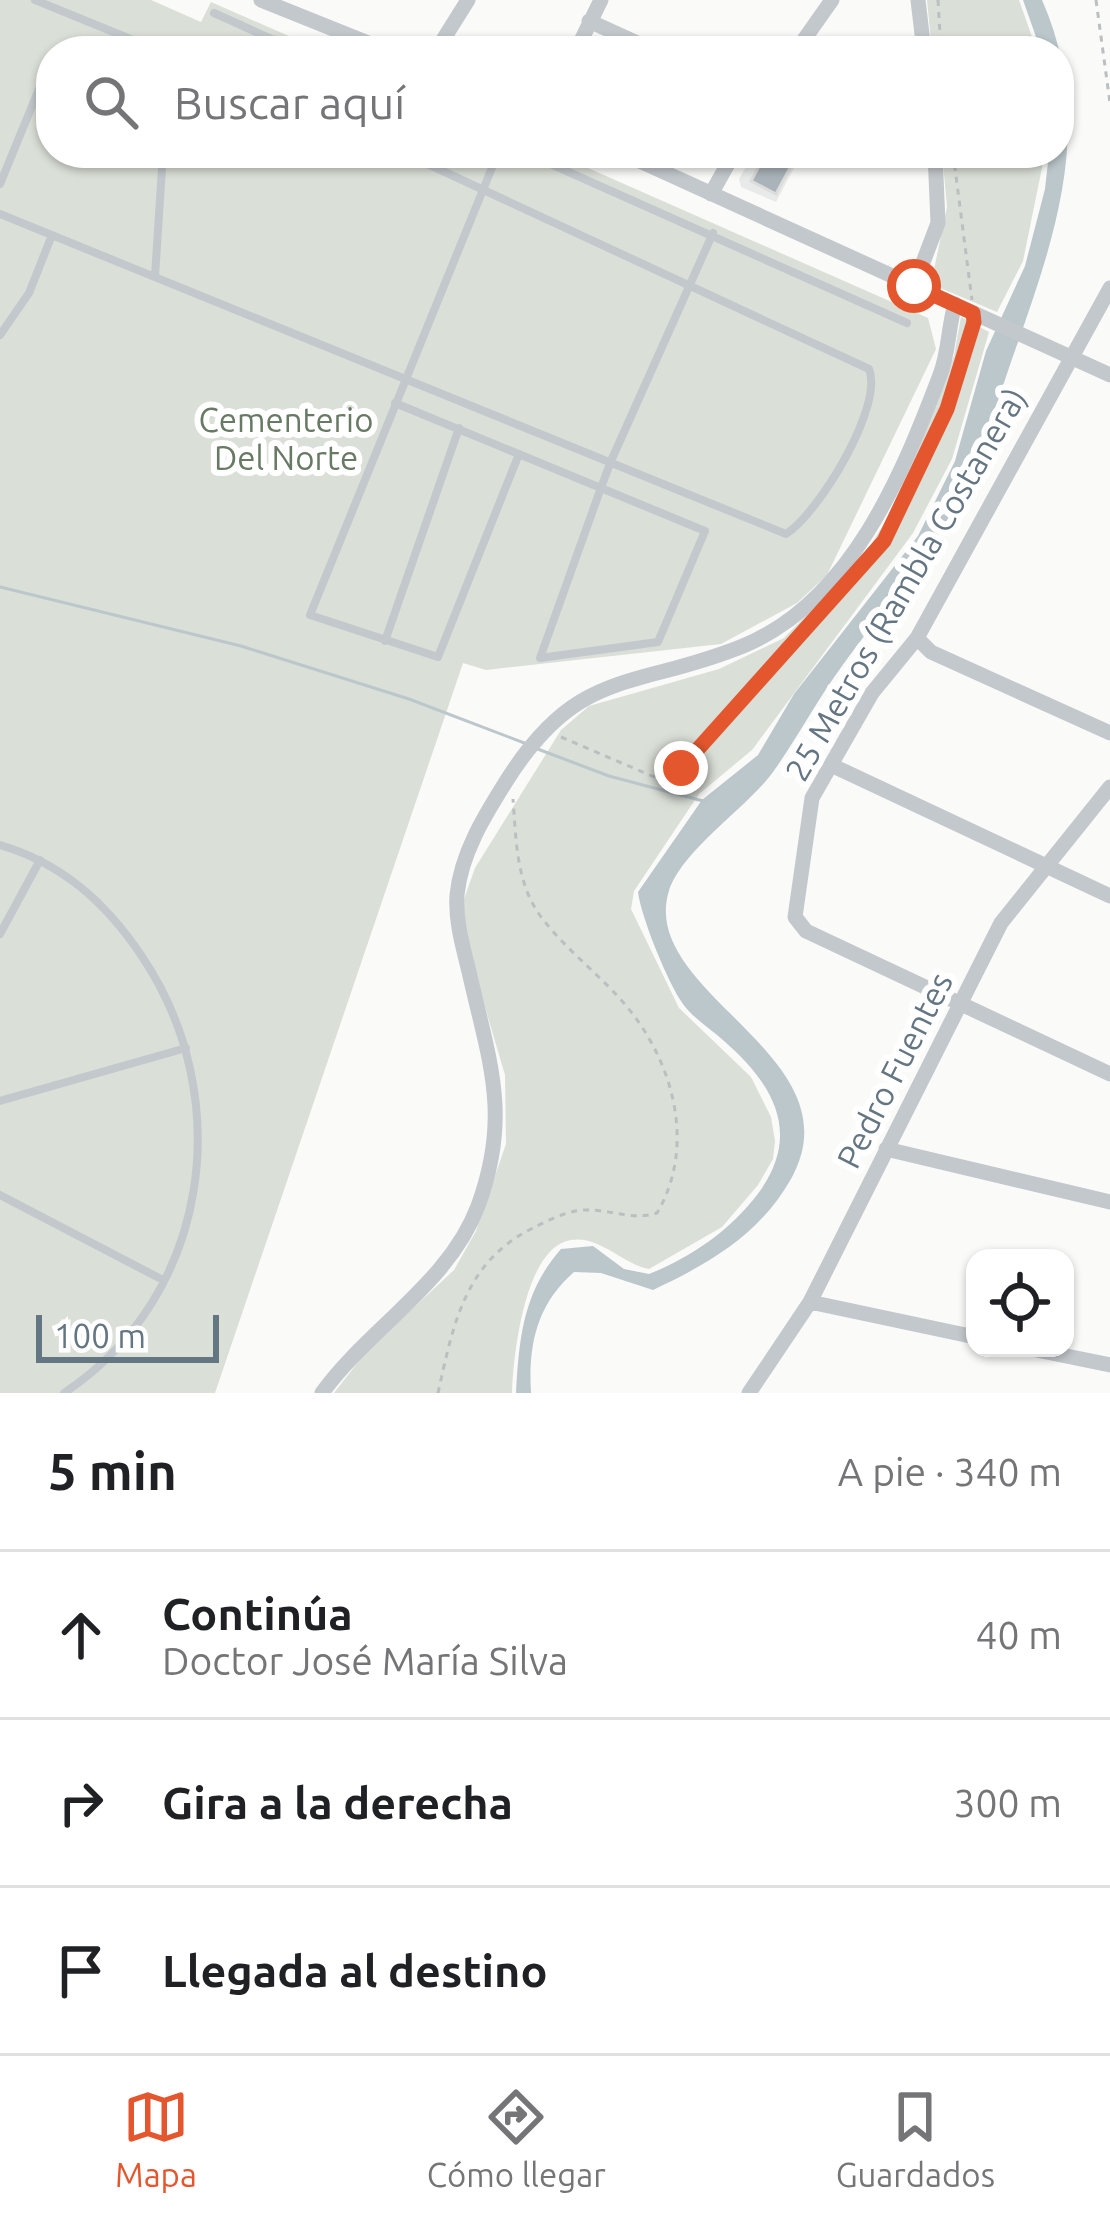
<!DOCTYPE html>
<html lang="es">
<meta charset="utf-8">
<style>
body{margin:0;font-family:Ubuntu,sans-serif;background:#f6f6f6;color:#202124}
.controls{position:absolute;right:36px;bottom:36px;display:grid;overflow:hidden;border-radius:24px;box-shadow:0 3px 9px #0004}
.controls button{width:108px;height:108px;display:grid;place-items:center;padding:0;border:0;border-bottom:3px solid #e0e0e0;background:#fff;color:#202124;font:60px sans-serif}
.scale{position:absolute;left:36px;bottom:30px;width:183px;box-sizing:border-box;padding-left:12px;border:6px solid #657683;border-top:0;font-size:33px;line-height:42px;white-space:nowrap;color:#657683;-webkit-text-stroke:9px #fff;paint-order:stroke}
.stop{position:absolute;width:36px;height:36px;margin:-27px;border:9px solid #e4572e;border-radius:50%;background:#fff}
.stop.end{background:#e4572e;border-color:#fff;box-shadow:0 3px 12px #0008}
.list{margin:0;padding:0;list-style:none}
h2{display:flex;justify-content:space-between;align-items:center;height:156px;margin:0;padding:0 48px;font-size:51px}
h2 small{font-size:39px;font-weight:400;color:#757577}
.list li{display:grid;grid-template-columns:78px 1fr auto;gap:36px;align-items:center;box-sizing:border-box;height:168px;padding:0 48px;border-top:3px solid #e0e0e0}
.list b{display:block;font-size:45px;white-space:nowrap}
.list p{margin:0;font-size:39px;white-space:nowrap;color:#757577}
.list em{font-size:39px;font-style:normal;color:#757577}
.icon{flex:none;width:66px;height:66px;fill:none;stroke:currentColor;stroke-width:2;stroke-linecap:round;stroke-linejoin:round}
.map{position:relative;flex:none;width:1110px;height:1393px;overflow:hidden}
.search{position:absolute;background:#fff;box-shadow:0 3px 9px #0004;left:36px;right:36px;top:36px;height:132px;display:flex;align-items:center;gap:30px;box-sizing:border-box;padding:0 42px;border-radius:48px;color:#757577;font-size:45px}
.sheet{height:660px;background:#fff}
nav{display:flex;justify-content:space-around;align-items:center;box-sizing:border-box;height:168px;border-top:3px solid #e0e0e0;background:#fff;font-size:33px;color:#757577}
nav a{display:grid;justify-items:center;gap:6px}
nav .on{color:#e4572e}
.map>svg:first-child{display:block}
.built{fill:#e8e9e9}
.green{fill:#dadfd7}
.water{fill:#bbc7cb}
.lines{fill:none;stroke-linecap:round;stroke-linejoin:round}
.stream{stroke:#bbc7cb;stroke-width:3}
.building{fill:#aab3b9;stroke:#dcdcda;stroke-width:3}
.path{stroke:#bbbfc2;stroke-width:3;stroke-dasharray:6 6;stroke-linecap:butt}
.lane{stroke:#c3c8cc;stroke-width:8}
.street{stroke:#c3c8cc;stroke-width:15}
.route{stroke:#e4572e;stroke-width:15}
.labels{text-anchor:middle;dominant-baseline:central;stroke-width:12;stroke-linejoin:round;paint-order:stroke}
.park-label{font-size:33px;fill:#687a64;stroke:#fff}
.street-label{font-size:33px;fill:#657683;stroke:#fff}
</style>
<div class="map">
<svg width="1110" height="1393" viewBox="0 0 1110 1393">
<rect width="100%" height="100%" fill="#fafaf8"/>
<!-- built -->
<path class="built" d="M754,153h48l-26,49 -35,-15 -2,-8z"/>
<!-- green -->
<path class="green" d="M0,0h151l50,22 10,-20 112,49h-272v102h503l374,165 8,31 -109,226 -30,28 -76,41 -235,26 -23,-7 -248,730h-215z
M927,0h92l18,51h-105z
M942,153h103l-22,108 -26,51 -66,-28 16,-77z
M961,317l28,15 -37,127 -39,74 -161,217 -53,44 -65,97 -3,18 48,99 72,69 20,40 4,24 -2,18 -15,26 -36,42 -73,42c-26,-5 -50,-34 -78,-29 -47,7 -58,118 -59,153h-178l31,-40 89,-83 22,-39 30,-87 -1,-69 -47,-159 17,-48 86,-138 28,-24 130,-37 65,-31 78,-80 26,-40 66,-162z"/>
<!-- water -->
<path class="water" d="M1023,0h19c55,125 12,240 -30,359 -17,49 -31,99 -55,144 -31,59 -76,109 -115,163 -25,34 -44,71 -69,106 -26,36 -95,81 -105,122 -26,101 191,163 123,285 -32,56 -81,84 -138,111l-52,-17 -27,-1c-37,32 -46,73 -43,121h-15c3,-54 7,-101 45,-144l32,-3 31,23 25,5c40,-16 76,-40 104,-74 50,-61 25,-112 -29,-159 -13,-12 -31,-23 -41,-37 -15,-21 -42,-87 -45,-112l64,-92 56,-45 36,-61 124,-158 37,-75 31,-110 39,-85 20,-77 4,-36h10v-102h-18z"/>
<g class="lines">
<!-- stream -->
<path class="stream" d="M0,587l241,59 168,53 118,45
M535,748l74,28 94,25"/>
</g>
<!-- building -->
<path class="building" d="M766,153h32l-22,41 -25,-13z"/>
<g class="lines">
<!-- path -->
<path class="path" d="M938,0l3,51
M1096,0l14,103
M953,153l19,147
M865,562c59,-67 76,-154 107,-235
M561,737l98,42 22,-11 133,-150
M438,1393c15,-67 26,-130 93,-164 16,-8 34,-18 53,-19 27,-1 46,11 73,3 39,-66 17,-149 -29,-205 -27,-33 -64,-59 -89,-94 -23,-33 -23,-76 -26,-115"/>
<!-- lane -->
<path class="lane" d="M35,0l125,51
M214,13l84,38
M498,153l-188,462 128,42 81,-203
M526,153l381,170
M0,184l39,-95 12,-10
M0,214l786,320c33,-21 98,-128 83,-165l-465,-216
M155,276l8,-123
M0,335l29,-42 23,-58
M395,403l310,128 -47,111 -118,16 62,-173 9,-24 102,-228
M385,641l74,-213
M0,845c62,18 106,58 141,110 96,141 70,341 -77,438
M0,934l40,-74
M0,1101l186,-53
M0,1195l163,85"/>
<!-- street -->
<path class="street" d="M261,0l127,51
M918,0l6,51
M589,21l66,30
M436,51l32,-51
M576,51l25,-51
M796,51l36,-51
M622,153l488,222
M711,194l23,-41
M914,286l24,-63 -3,-70
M1110,288l-193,350 -45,55 -60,105 -17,119 11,14 304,143
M917,638l14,14 179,81
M831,765l279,131
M886,1149l224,53
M810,1302l165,35
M1027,1348l83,17
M322,1393c46,-64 128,-111 156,-187 33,-90 12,-142 -8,-230 -6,-26 -15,-54 -13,-81 4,-42 28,-80 50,-115 72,-114 128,-90 236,-134 107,-44 158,-168 197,-271 9,-23 8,-47 15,-71
M749,1393l61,-91 191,-379 109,-136"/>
</g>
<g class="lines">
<!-- route -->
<path class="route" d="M681,768l203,-227 63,-132 27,-87 -1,-9 -59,-27"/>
</g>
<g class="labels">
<!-- park labels -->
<g class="park-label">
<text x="286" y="419">Cementerio<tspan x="286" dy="38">Del Norte</tspan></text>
</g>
<!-- street labels -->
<g class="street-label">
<text transform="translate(905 584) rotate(-60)">25 Metros (Rambla Costanera)</text>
<text transform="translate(894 1070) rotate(-63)">Pedro Fuentes</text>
</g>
</g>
</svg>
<div class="controls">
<button><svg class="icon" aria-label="locate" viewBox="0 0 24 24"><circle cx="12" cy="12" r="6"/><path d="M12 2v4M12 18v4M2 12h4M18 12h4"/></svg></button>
</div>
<div class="scale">100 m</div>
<div class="stop" style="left:914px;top:286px"></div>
<div class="stop end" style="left:681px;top:768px"></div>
<div class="search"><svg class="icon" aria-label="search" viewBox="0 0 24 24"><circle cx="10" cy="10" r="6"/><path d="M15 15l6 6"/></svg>Buscar aquí</div>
</div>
<section class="sheet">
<h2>5 min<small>A pie · 340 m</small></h2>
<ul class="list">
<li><svg class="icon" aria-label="ahead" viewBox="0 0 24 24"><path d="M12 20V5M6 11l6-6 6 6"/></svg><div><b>Continúa</b><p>Doctor José María Silva</p></div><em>40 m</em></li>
<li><svg class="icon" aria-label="right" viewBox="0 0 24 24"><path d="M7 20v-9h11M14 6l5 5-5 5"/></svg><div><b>Gira a la derecha</b></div><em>300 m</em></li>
<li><svg class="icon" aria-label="arrive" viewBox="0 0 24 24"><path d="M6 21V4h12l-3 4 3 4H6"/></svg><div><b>Llegada al destino</b></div></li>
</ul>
</section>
<nav>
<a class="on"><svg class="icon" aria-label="map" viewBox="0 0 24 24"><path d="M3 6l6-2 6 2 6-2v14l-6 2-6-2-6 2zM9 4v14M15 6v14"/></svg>Mapa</a>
<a><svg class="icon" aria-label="directions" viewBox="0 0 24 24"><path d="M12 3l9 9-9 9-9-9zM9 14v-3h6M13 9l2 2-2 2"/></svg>Cómo llegar</a>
<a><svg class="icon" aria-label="saved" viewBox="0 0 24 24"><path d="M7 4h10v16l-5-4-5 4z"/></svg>Guardados</a>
</nav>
